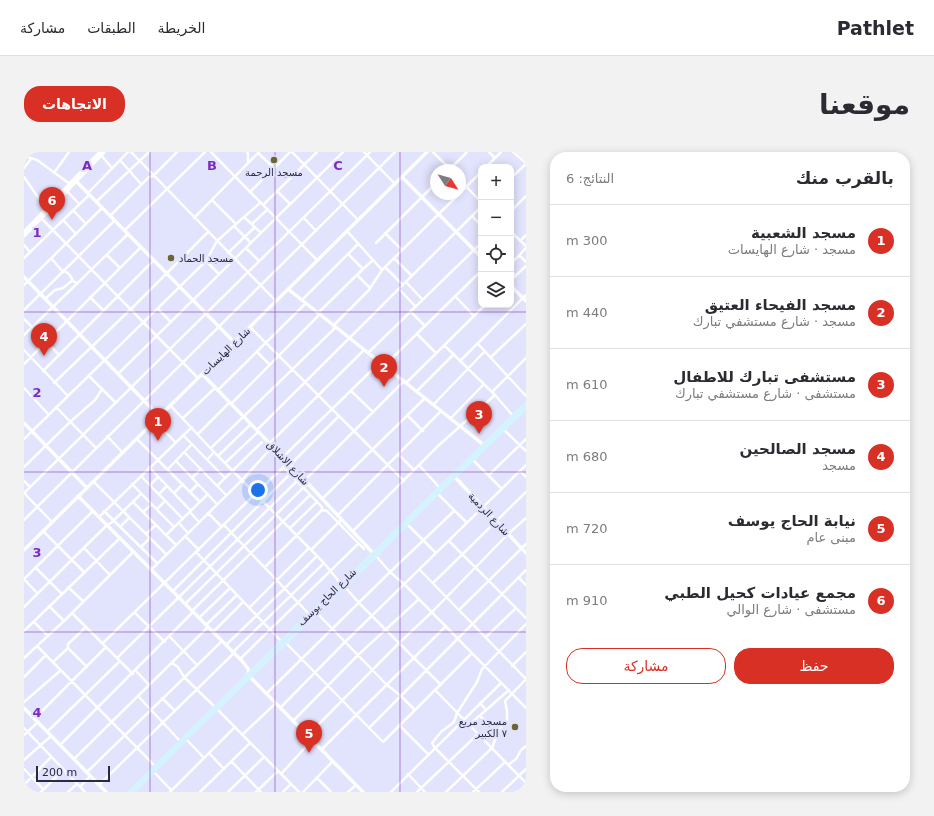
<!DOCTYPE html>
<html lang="ar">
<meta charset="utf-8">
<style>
body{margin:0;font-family:"DejaVu Sans","Noto Sans Arabic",sans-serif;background:#f2f2f3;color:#2b2b33;direction:rtl}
.controls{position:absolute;right:12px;top:12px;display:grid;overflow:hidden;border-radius:8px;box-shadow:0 2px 10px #0003}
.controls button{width:36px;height:36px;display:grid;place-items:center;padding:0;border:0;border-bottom:1px solid #e1e1e2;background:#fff;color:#2b2b33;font:20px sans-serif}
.compass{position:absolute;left:406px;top:12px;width:36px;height:36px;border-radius:50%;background:#fff;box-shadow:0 2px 10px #0003;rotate:126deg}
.scale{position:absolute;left:12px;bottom:10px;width:74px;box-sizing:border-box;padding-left:4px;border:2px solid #2a2a41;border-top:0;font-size:11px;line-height:14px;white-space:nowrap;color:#2a2a41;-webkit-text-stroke:3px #e2e3fc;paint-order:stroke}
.you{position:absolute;left:234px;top:338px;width:14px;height:14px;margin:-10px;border:3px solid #fff;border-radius:50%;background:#1a73e8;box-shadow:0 0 0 6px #1a73e833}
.badge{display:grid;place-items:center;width:26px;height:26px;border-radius:50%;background:#d93025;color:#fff;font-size:13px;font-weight:700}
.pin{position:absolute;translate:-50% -33px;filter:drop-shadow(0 1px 2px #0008)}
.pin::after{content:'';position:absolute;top:21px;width:14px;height:12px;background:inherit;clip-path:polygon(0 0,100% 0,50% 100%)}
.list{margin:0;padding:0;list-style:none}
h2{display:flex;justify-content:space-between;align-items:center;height:52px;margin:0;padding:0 16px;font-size:17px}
h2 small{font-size:13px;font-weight:400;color:#7c7c81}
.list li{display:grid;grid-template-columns:26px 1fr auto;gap:12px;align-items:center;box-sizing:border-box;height:72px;padding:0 16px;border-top:1px solid #e1e1e2}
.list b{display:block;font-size:15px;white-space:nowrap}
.list p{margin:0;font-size:13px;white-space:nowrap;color:#7c7c81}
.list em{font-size:13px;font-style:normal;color:#7c7c81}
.actions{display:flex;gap:8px;padding:12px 16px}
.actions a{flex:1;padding:9px 0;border:1px solid #d93025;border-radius:16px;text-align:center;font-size:14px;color:#d93025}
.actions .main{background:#d93025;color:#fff}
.icon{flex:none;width:22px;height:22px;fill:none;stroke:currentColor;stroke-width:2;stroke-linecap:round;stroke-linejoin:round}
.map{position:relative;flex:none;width:502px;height:640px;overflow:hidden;direction:ltr;border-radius:16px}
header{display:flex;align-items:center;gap:24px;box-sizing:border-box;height:56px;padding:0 20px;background:#fff;border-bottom:1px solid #e1e1e2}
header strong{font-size:19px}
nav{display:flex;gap:22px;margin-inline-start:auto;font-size:14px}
.intro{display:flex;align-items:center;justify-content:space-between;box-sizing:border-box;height:96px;padding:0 24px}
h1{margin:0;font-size:28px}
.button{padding:10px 18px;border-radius:16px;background:#d93025;color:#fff;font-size:14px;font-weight:700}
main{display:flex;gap:24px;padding:0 24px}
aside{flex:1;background:#fff;border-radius:16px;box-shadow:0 2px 10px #0003}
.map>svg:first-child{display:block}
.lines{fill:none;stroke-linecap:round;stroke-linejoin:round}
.minor{stroke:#fff;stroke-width:2.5}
.tertiary{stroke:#fff;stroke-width:3.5}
.secondary{stroke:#d4f3fe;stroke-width:3.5}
.grid{fill:none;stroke:#7b2cbf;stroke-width:1;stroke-opacity:0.55}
.poi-dot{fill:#6a6532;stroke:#e2e3fc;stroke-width:1.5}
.labels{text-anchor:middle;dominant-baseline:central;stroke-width:4;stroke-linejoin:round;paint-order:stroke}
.poi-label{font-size:10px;fill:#2a2a41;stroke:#e2e3fc}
.street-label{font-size:10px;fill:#2a2a41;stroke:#e2e3fc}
.grid-label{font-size:13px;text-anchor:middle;font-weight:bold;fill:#7b2cbf;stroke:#e2e3fc;stroke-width:4;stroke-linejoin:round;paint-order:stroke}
</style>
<header>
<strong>Pathlet</strong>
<nav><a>الخريطة</a><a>الطبقات</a><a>مشاركة</a></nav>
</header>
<div class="intro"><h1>موقعنا</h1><a class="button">الاتجاهات</a></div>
<main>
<aside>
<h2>بالقرب منك<small>النتائج: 6</small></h2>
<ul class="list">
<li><span class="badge">1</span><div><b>مسجد الشعبية</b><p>مسجد · شارع الهايسات</p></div><em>300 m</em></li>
<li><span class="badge">2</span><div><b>مسجد الفيحاء العتيق</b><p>مسجد · شارع مستشفي تبارك</p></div><em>440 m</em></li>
<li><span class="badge">3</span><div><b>مستشفى تبارك للاطفال</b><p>مستشفى · شارع مستشفي تبارك</p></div><em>610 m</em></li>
<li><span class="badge">4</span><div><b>مسجد الصالحين</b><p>مسجد</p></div><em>680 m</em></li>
<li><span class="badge">5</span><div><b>نيابة الحاج يوسف</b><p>مبنى عام</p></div><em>720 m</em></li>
<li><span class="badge">6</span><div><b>مجمع عيادات كحيل الطبي</b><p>مستشفى · شارع الوالي</p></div><em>910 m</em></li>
</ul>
<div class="actions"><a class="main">حفظ</a><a>مشاركة</a></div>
</aside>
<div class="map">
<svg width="502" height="640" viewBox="0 0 502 640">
<rect width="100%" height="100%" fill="#e2e3fc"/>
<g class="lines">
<!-- minor -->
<path class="minor" d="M107,0l145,149
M187,0l106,108
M223,0l1,2v9
M268,0l66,68
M340,0l31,32
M409,0l18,18
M465,0l6,6
M489,0l13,11
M234,1l16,15
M77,3l11,13
M0,4l13,4 33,24
M96,8l21,24
M462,15l15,-15
M0,16l7,-9
M425,18l18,-18
M30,21l15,-21
M0,25l22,32
M487,26l15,-14
M436,28l21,22
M43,39l12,13
M253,39l13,13
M226,40l40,-40
M64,41l40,-41
M436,41l21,-21
M188,48l24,24
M72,50l53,-50
M239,53l54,-53
M49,58l13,14
M487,59l15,-15
M86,64l39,-39 4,-1 24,-24
M448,64l9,9
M220,65l17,16
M17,66l157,160
M170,66l65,-66
M280,66l12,13
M39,68l13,14
M228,72l16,-15
M210,74l17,17
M101,78l80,-78
M323,79l35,39
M487,80l15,14
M361,81l17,17
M497,88l5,-5
M352,91l60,-60
M0,93l6,7
M222,96l13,13
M204,101l27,-26
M83,103l13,13
M495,103l7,7
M0,106l65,-63
M27,106l12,14
M370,106l18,18
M182,109l13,13
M487,112l15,-16
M361,115l18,18
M339,117l10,-9
M40,119l5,3 5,8 4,1
M487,119l5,5
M333,123l13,13
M487,128l15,-14
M382,130l16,17
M0,133l78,-77
M375,137l16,17
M431,144l19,20
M66,145l13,13
M21,147l10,-9 8,-2 10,-8
M278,148l56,-56
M134,157l13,13
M0,158l90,-89
M386,159l15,15
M294,161l45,-44 -15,-15
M0,167l8,8
M309,174l36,-36 13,-20 77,-76
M226,175l154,154
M393,182l19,19
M0,183l104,-101
M22,189l13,14
M454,192l48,52
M420,193l51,50 19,22
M0,198l44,46
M233,200l13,13
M344,201l113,-110
M467,205l35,-33
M436,209l66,-66
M0,212l117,-117
M360,214l97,-95
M19,219l110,-110
M94,222l225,-222
M65,224l27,27
M30,231l77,-74 77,-77
M382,231l79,-78
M0,236l25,27
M194,238l87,-86
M327,239l22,21
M393,239l37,-37
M468,240l34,-34
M207,252l88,-89
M410,252l51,-53
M146,253l44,47 110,111 17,21
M32,255l40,41
M383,263l16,16
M159,266l32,-30
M427,266l33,-34
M131,269l20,21
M233,278l224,-223
M480,278l22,21
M174,282l32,-32
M159,283l42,43
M83,284l16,17
M0,287l182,-178 11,-20 44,-39
M113,287l63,63
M246,291l94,-93
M187,296l124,-120
M160,300l42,43
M375,303l15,15
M194,304l33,-32
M259,305l97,-95
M183,308l7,-8
M449,308l29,29
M152,309l41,43
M201,311l33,-31
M266,313l49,-49
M395,313l20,22
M0,315l46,-45 25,-22 7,-11
M125,315l42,44
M144,317l24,-25
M496,319l6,6
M266,322l32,33v3l5,1 37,38
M465,323l37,-36
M117,324l42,43
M168,326l9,-9
M281,328l99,-99
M0,329l6,6
M70,330l72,72
M108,332l42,43
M126,333l8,-8
M193,334l45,-44
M166,340l8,-8
M0,341l346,-341
M0,341l28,29
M150,341l9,-9
M135,342l8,-8
M414,342l29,29
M298,347l103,-101
M109,350l43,43
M133,357l8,-8
M80,359l53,52
M119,360l9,-8
M166,360l9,10
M184,361l14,14
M314,363l103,-104
M75,365l93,-90
M0,368l371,-368
M155,371l9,10
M383,372l29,29
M200,373l85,89
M96,375l9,-9
M266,376l27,-26
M19,379l41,41
M329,379l85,-85 57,-51
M122,382l10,-9
M142,383l42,-41
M161,384l14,14
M425,389l77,77
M117,395l9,-9
M60,396l26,27
M287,398l30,-30
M172,400l85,89
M352,404l14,16 15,13 121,123
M241,415l57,-57
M12,416l26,26
M127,418l91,-90 30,-33
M396,418l106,109
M495,426l7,7
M409,431l93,-91
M320,434l15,17 82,82
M44,435l15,14
M149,439l117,-117 -7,-7
M13,441l-13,-14 69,-68
M161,452l122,-120
M25,454l15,15
M0,455l83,-82 4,-2 30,-29
M225,456l60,-60
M435,458l67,-66
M168,459l118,-116
M48,461l61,61
M111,461l30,29
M293,461l69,71 15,12 14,14
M175,466l31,-30
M10,470l14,14
M182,473l31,-30
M0,479l96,-93
M189,480l30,-30
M146,485l27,28
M462,485l30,-29
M79,491l152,-149 33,-31
M262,491l97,99 89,-89
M202,493l59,-57 32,-32
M13,494l118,120
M44,496l19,19
M209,500l91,-89
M0,506l40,-37 69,-69
M93,506l180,-177
M216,507l118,-115
M29,510l15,-14v-4l18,-17
M148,511l6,4 6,10 31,30
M488,514l14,-14
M112,519l13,14
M0,525l22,-22
M412,539l90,92
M243,541l123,-121 64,-61
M114,544l42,45
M138,546l13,13
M0,550l37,-32
M456,551l6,7
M257,555l64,-65 181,-177
M193,557l82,83
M456,564l18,16
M10,567l72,-72
M270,568l64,-65 61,-56
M375,573l29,29
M445,573l40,-35
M0,576l61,64
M345,576l157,-158
M23,580l73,-71
M0,583l14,-13
M218,583l34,-32
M284,583l91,-92 33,-31 76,-78 18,-16
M162,587l18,19
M36,593l133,-133
M298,597l124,-123
M185,601l15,16
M50,607l134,-132
M0,608l27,-24
M208,610l29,30
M484,613l8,-6 5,-9 5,-4
M0,617l19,20
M63,620l135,-131
M130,620l17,18
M257,622l31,-34
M384,622l17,18
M293,626l14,14
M0,633l27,-28
M75,633l135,-132
M56,635l10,-11
M17,640l22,-22
M44,640l9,-8
M146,640l65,-65
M176,640l50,-49
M204,640l36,-35
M232,640l22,-21
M259,640l8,-8
M279,640l30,-31
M324,640l8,-7
M367,640l110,-109
M393,640l61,-58
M422,640l46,-44 7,-19 8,-8v-10l-2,-10 21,-22
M449,640l32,-30
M455,640l-44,-44 -3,-5 9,-11 13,-10 3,-9 20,-31 5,-13 44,-45
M478,640l24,-23"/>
<!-- tertiary -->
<path class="tertiary" d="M378,25l79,80
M50,27l160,163
M0,80l76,-80
M0,84l80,-84
M0,125l136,140
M487,134l15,15
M264,137l197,157
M178,222l81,83 90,96
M0,271l63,65
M429,323l73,78
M54,344l164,165 7,9 -1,4 3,4 112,114
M0,398l403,-398
M0,556l82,84"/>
<!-- secondary -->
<path class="secondary" d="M105,640l180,-178 47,-44 170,-167
M110,640l52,-53 190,-183 50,-51 100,-97"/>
</g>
<!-- grid -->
<path class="grid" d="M126,0v640M251,0v640M376,0v640M0,160h502M0,320h502M0,480h502"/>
<!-- markers -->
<g class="poi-dot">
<circle cx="250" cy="8" r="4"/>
<circle cx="147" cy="106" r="4"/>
<circle cx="491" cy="575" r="4"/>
</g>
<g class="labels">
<!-- poi labels -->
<g class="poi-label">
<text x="250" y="20">مسجد الرحمة</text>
<text x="155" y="106" text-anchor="start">مسجد الحماد</text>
<text x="483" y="569" text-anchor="end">مسجد مربع<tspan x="483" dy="12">٧ الكبير</tspan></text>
</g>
<!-- street labels -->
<g class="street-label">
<text transform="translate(202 199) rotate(-44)">شارع الهايسات</text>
<text transform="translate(264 311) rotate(47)">شارع الاشلاق</text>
<text transform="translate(465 362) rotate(47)">شارع الردمية</text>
<text transform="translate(303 445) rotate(-44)">شارع الحاج يوسف</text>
</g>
</g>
<g class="grid-label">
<text x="63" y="18">A</text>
<text x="188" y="18">B</text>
<text x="314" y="18">C</text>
<text x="13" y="85">1</text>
<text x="13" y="245">2</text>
<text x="13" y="405">3</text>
<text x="13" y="565">4</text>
</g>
</svg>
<div class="controls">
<button>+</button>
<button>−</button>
<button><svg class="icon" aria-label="locate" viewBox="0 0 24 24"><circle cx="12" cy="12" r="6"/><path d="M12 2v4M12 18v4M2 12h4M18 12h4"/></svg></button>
<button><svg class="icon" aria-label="layers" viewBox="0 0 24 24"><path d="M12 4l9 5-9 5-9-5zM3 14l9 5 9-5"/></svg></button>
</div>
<svg class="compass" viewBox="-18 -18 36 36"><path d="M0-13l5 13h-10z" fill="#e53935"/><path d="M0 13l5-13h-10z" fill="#7c7c81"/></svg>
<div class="scale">200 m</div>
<div class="you"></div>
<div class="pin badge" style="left:134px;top:289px">1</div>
<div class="pin badge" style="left:360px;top:235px">2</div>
<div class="pin badge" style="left:455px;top:282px">3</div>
<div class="pin badge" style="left:20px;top:204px">4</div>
<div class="pin badge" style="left:285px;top:601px">5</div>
<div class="pin badge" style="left:28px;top:68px">6</div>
</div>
</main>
